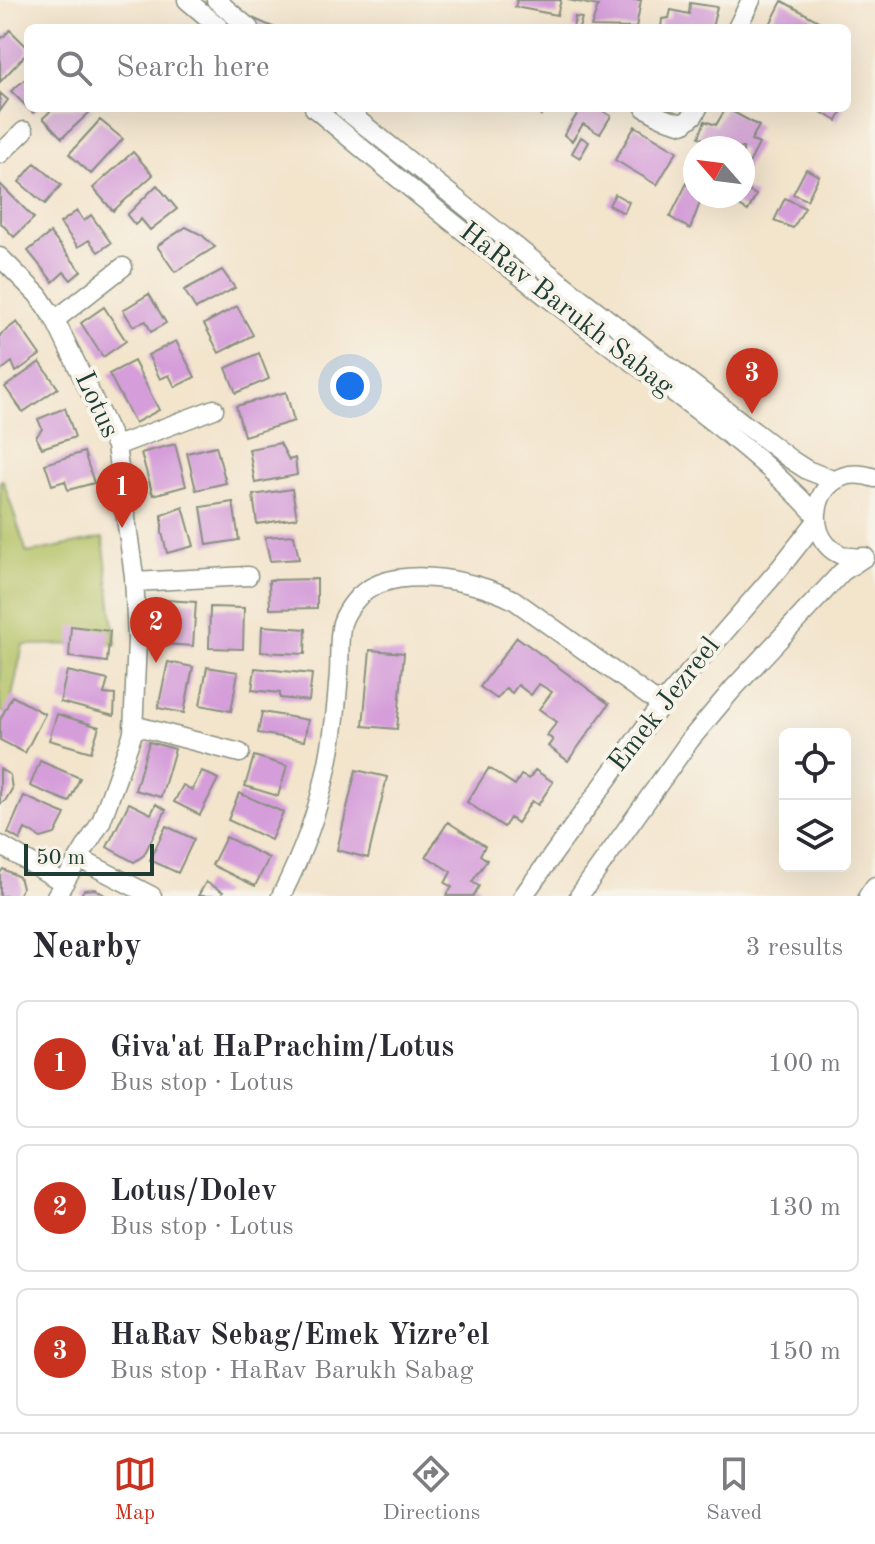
<!DOCTYPE html>
<meta charset="utf-8">
<style>
body{margin:0;font-family:"Old Standard TT",serif;background:#f7f7f7;color:#2b2b33}
.controls{position:absolute;right:24px;bottom:24px;display:grid;overflow:hidden;border-radius:12px;box-shadow:0 8px 32px #0002}
.controls button{width:72px;height:72px;display:grid;place-items:center;padding:0;border:0;border-bottom:2px solid #e1e1e2;background:#fff;color:#2b2b33;font:40px sans-serif}
.compass{position:absolute;left:683px;top:136px;width:72px;height:72px;border-radius:50%;background:#fff;box-shadow:0 8px 32px #0002;rotate:298deg}
.scale{position:absolute;left:24px;bottom:20px;width:130px;box-sizing:border-box;padding-left:8px;border:4px solid #1f3d34;border-top:0;font-size:22px;line-height:28px;white-space:nowrap;color:#1f3d34;-webkit-text-stroke:6px #f7f3e8;paint-order:stroke}
.you{position:absolute;left:350px;top:386px;width:28px;height:28px;margin:-20px;border:6px solid #fff;border-radius:50%;background:#1a73e8;box-shadow:0 0 0 12px #1a73e833}
.badge{display:grid;place-items:center;width:52px;height:52px;border-radius:50%;background:#c8321e;color:#fff;font-size:26px;font-weight:700}
.pin{position:absolute;translate:-50% -66px;filter:drop-shadow(0 2px 4px #0008)}
.pin::after{content:'';position:absolute;top:42px;width:28px;height:24px;background:inherit;clip-path:polygon(0 0,100% 0,50% 100%)}
.list{margin:0;padding:0;list-style:none}
h2{display:flex;justify-content:space-between;align-items:center;height:104px;margin:0;padding:0 32px;font-size:34px}
h2 small{font-size:26px;font-weight:400;color:#7c7c81}
.list li{display:grid;grid-template-columns:52px 1fr auto;gap:24px;align-items:center;box-sizing:border-box;height:128px;margin:0 16px 16px;padding:0 16px;border:2px solid #e1e1e2;border-radius:12px}
.list b{display:block;font-size:30px;white-space:nowrap}
.list p{margin:0;font-size:26px;white-space:nowrap;color:#7c7c81}
.list em{font-size:26px;font-style:normal;color:#7c7c81}
.icon{flex:none;width:44px;height:44px;fill:none;stroke:currentColor;stroke-width:2;stroke-linecap:round;stroke-linejoin:round}
.map{position:relative;flex:none;width:875px;height:896px;overflow:hidden}
.search{position:absolute;background:#fff;box-shadow:0 8px 32px #0002;left:24px;right:24px;top:24px;height:88px;display:flex;align-items:center;gap:20px;box-sizing:border-box;padding:0 28px;border-radius:12px;color:#7c7c81;font-size:30px}
.sheet{height:536px;background:#fff}
nav{display:flex;justify-content:space-around;align-items:center;box-sizing:border-box;height:112px;border-top:2px solid #e1e1e2;background:#fff;font-size:22px;color:#7c7c81}
nav a{display:grid;justify-items:center;gap:4px}
nav .on{color:#c8321e}
.map>svg:first-child{display:block}
.green{fill:#b2c163;stroke:#687f4c;stroke-width:2}
.building{fill:#d59eda}
.lines{fill:none;stroke-linecap:round;stroke-linejoin:round}
.minor-casing{stroke:#899080;stroke-width:21}
.minor{stroke:#fff;stroke-width:18}
.labels{text-anchor:middle;dominant-baseline:central;stroke-width:8;stroke-linejoin:round;paint-order:stroke}
.street-label{font-size:28px;fill:#1f3d34;stroke:#f7f3e8}
</style>
<div class="map">
<svg width="875" height="896" viewBox="0 0 875 896">
<rect width="100%" height="100%" fill="#f7f3e8"/>
<filter id="ink" filterUnits="userSpaceOnUse"><feTurbulence type="fractalNoise" baseFrequency=".0125" numOctaves="2"/><feDisplacementMap in="SourceGraphic" scale="16" xChannelSelector="R" yChannelSelector="G"/><feConvolveMatrix kernelMatrix="1 2 1 2 8 2 1 2 1" color-interpolation-filters="sRGB"/></filter>
<filter id="wash" filterUnits="userSpaceOnUse"><feTurbulence type="fractalNoise" baseFrequency=".006" numOctaves="4" result="noise"/><feDisplacementMap in="SourceGraphic" scale="32" xChannelSelector="R" yChannelSelector="G"/><feGaussianBlur stdDeviation="1.8" result="paint"/><feColorMatrix in="noise" values="0 0 0 0 0 0 0 0 0 0 0 0 0 0 0 0 0 1.4 0 .05"/><feComposite in="paint" operator="in"/></filter>
<g filter="url(#wash)">
<rect width="100%" height="100%" fill="#f3e4cc"/>
<!-- green -->
<path class="green" d="M3,480l24,73 76,-15 13,106 -93,1 -15,71 -8,-6v-229z"/>
<g id="blocks">
<!-- building -->
<path class="building" d="M517,0h44l-4,15 -42,-8z
M568,0h73l-5,28 -45,-1 7,-21z
M782,1l44,24 -2,3h-56z
M690,3l27,4 -5,21h-51l1,-9 7,-1 2,-8 18,4z
M250,17l25,11h-23z
M575,17l7,1 -3,10h-6z
M10,30l18,18v4l-28,30v-42z
M28,77v31h10l-5,5 -22,-22z
M0,93l8,7 -8,11z
M54,108h36l2,2 -30,28 -19,-20z
M528,108h18l-5,8z
M581,108h17l13,8 -11,18 -17,-10 -11,17 -8,-6z
M726,108l33,18 -8,14 8,4 -16,31v-27h-38l4,-7 -10,-4 6,-16 11,4z
M814,108h30l-7,13z
M100,120l23,19 -32,35 -22,-20z
M635,126l42,25 -20,34 -42,-25z
M581,137l8,5 -9,16 -8,-5z
M133,152l20,23 -40,36 -20,-23z
M35,163l26,22 -16,19 -26,-22z
M695,167v29h31l-8,13 -17,-9 -11,29 -20,-12z
M806,169l13,7 -12,24 -14,-6z
M0,184l34,34 -20,19 -14,-15z
M157,185l20,24 -27,21 -9,-11 -6,6 -8,-10z
M743,188l13,7 -8,16 -21,-12 2,-3h14z
M615,194l14,8 -5,11 -15,-8z
M785,198l20,10 -12,20 -19,-7z
M77,211l7,10 7,-6 20,28 -13,9 -9,-12 -11,7 -18,-24z
M186,227l16,8 13,12 -40,25 -18,-26z
M50,233l31,38 -10,9 -7,-8 -11,10 -25,-31z
M222,270l13,18 -39,21 -12,-19z
M149,294l17,29 -15,9 -5,-11 -13,5 -10,-16z
M237,306l16,29 -34,18 -15,-29z
M104,307l22,34 -23,16 -22,-34z
M17,322l23,33 -24,17 -4,-10 -12,9v-36z
M176,341l19,36 -20,10 -6,-12 -9,4 -12,-24z
M259,353l10,26 -33,14 -10,-25z
M134,361l25,49 -24,13 -26,-49z
M40,362l18,26 -35,24 -18,-25z
M286,392l8,29 -50,15 -8,-30z
M65,408l10,29 -33,11 -6,-11 6,-8 -4,-10z
M280,443l9,17 6,-2 2,17 -42,8 -6,-34z
M175,444l11,42 -33,9 -12,-42z
M216,446l10,37 -30,7 -9,-37z
M84,452l10,31 -26,7 -3,-9 -13,4 -7,-21z
M292,489l5,29 -40,6 -4,-29z
M233,502l6,38 -32,5 -6,-38z
M183,507l11,39 -27,7 -5,-20v-18z
M294,535l5,24 -29,2 -5,-24z
M317,579v29l-47,1 -1,-29z
M166,600l30,2 -3,44 -29,-2z
M210,607l34,1 -1,41 -34,-1z
M71,626l39,5 -3,31 -38,-5z
M262,626l44,3 -1,25 -44,-2z
M517,637l92,67 -41,57 -20,-15 5,-6 -6,-5 10,-13 -18,-13 13,-17 -13,-8 -8,11 -13,-10 -6,8 -6,-5 -9,11 -17,-12z
M370,650l34,3 -7,76 -34,-3z
M168,662l25,5 -9,46 -26,-5z
M207,667l31,5 -7,39 -31,-6z
M255,668l57,6 -3,27 -29,-3v-5l-28,-3z
M67,671l41,9 -4,14 11,1 -1,21 -54,-14z
M12,696l33,18 -20,39 -25,-13v-20z
M262,712l46,8 -4,21 -46,-8z
M57,714l42,13 -8,25 -42,-12z
M149,742l26,7 -14,48 -26,-7z
M254,756l33,10 -9,30 -33,-10z
M40,761l40,17 -11,24 -39,-16z
M489,768l26,17 6,-10 8,4 6,-9 18,12 -15,23 -6,-4 -15,22 -7,-5 -6,9 -37,-25z
M0,769l10,6 2,14 -7,12 -5,3z
M356,770l31,7 -19,81 -31,-8z
M202,771l16,8 -18,36 -26,-13 9,-17 9,5z
M239,793l44,19 -12,28 -43,-20z
M24,796l41,18 -10,20 -14,4 -16,-9 -5,11 -12,-7z
M129,803l22,11 5,-10 10,6 -22,45 -10,7 -27,-15z
M448,822l37,24 -5,9 7,5 -15,22 7,4 -6,10h-27l6,-9 -7,-4 6,-11 -25,-16z
M166,826l28,13 -16,34 -28,-13z
M226,837l43,21 -14,28 -43,-21z
M3,869l16,8 3,11 -4,8h-18v-23z
M206,882l17,10 -2,4h-23z
M95,889l11,7h-26l4,-6z"/>
</g>
</g>
<g filter="url(#ink)">
<use href="#blocks" fill-opacity="0" stroke="#899080" stroke-width="2"/>
<g class="lines">
<defs>
<path id="minor" d="M187,0l33,28
M216,0l33,28
M737,28l14,-28
M314,108c93,79 188,155 285,229 74,56 154,109 217,178
M343,108l237,190 210,161 17,11 28,11
M645,108l18,10 20,6 11,-9 4,-7
M0,154l24,-23
M0,257l38,38 17,25 61,126 18,130 3,64 -4,93 -32,89 -45,74
M55,320l68,-53
M116,446l98,-37
M865,557c-70,9 -61,-103 10,-79
M134,582l114,-6
M133,725l107,28
M0,845l64,38
M80,859l72,37
M281,896c21,-41 38,-87 47,-133 6,-30 9,-60 11,-91 1,-15 -1,-34 3,-49 2,-6 8,-16 12,-21 33,-41 119,-23 160,-2l147,105
M523,896l138,-191 119,-137 36,-46
M579,896l111,-156 42,-50 110,-118 21,-14
M868,896l7,-10"/>
</defs>
<!-- minor casing -->
<use href="#minor" class="minor-casing"/>
<!-- minor -->
<use href="#minor" class="minor"/>
</g>
</g>
<g class="labels">
<!-- street labels -->
<g class="street-label">
<text transform="translate(566 310) rotate(38)">HaRav Barukh Sabag</text>
<text transform="translate(96 405) rotate(65)">Lotus</text>
<text transform="translate(665 705) rotate(-52)">Emek Jezreel</text>
</g>
</g>
</svg>
<div class="controls">
<button><svg class="icon" aria-label="locate" viewBox="0 0 24 24"><circle cx="12" cy="12" r="6"/><path d="M12 2v4M12 18v4M2 12h4M18 12h4"/></svg></button>
<button><svg class="icon" aria-label="layers" viewBox="0 0 24 24"><path d="M12 4l9 5-9 5-9-5zM3 14l9 5 9-5"/></svg></button>
</div>
<svg class="compass" viewBox="-18 -18 36 36"><path d="M0-13l5 13h-10z" fill="#e53935"/><path d="M0 13l5-13h-10z" fill="#7c7c81"/></svg>
<div class="scale">50 m</div>
<div class="you"></div>
<div class="pin badge" style="left:122px;top:528px">1</div>
<div class="pin badge" style="left:156px;top:663px">2</div>
<div class="pin badge" style="left:752px;top:414px">3</div>
<div class="search"><svg class="icon" aria-label="search" viewBox="0 0 24 24"><circle cx="10" cy="10" r="6"/><path d="M15 15l6 6"/></svg>Search here</div>
</div>
<section class="sheet">
<h2>Nearby<small>3 results</small></h2>
<ul class="list">
<li><span class="badge">1</span><div><b>Giva'at HaPrachim/Lotus</b><p>Bus stop · Lotus</p></div><em>100 m</em></li>
<li><span class="badge">2</span><div><b>Lotus/Dolev</b><p>Bus stop · Lotus</p></div><em>130 m</em></li>
<li><span class="badge">3</span><div><b>HaRav Sebag/Emek Yizre’el</b><p>Bus stop · HaRav Barukh Sabag</p></div><em>150 m</em></li>
</ul>
</section>
<nav>
<a class="on"><svg class="icon" aria-label="map" viewBox="0 0 24 24"><path d="M3 6l6-2 6 2 6-2v14l-6 2-6-2-6 2zM9 4v14M15 6v14"/></svg>Map</a>
<a><svg class="icon" aria-label="directions" viewBox="0 0 24 24"><path d="M12 3l9 9-9 9-9-9zM9 14v-3h6M13 9l2 2-2 2"/></svg>Directions</a>
<a><svg class="icon" aria-label="saved" viewBox="0 0 24 24"><path d="M7 4h10v16l-5-4-5 4z"/></svg>Saved</a>
</nav>
